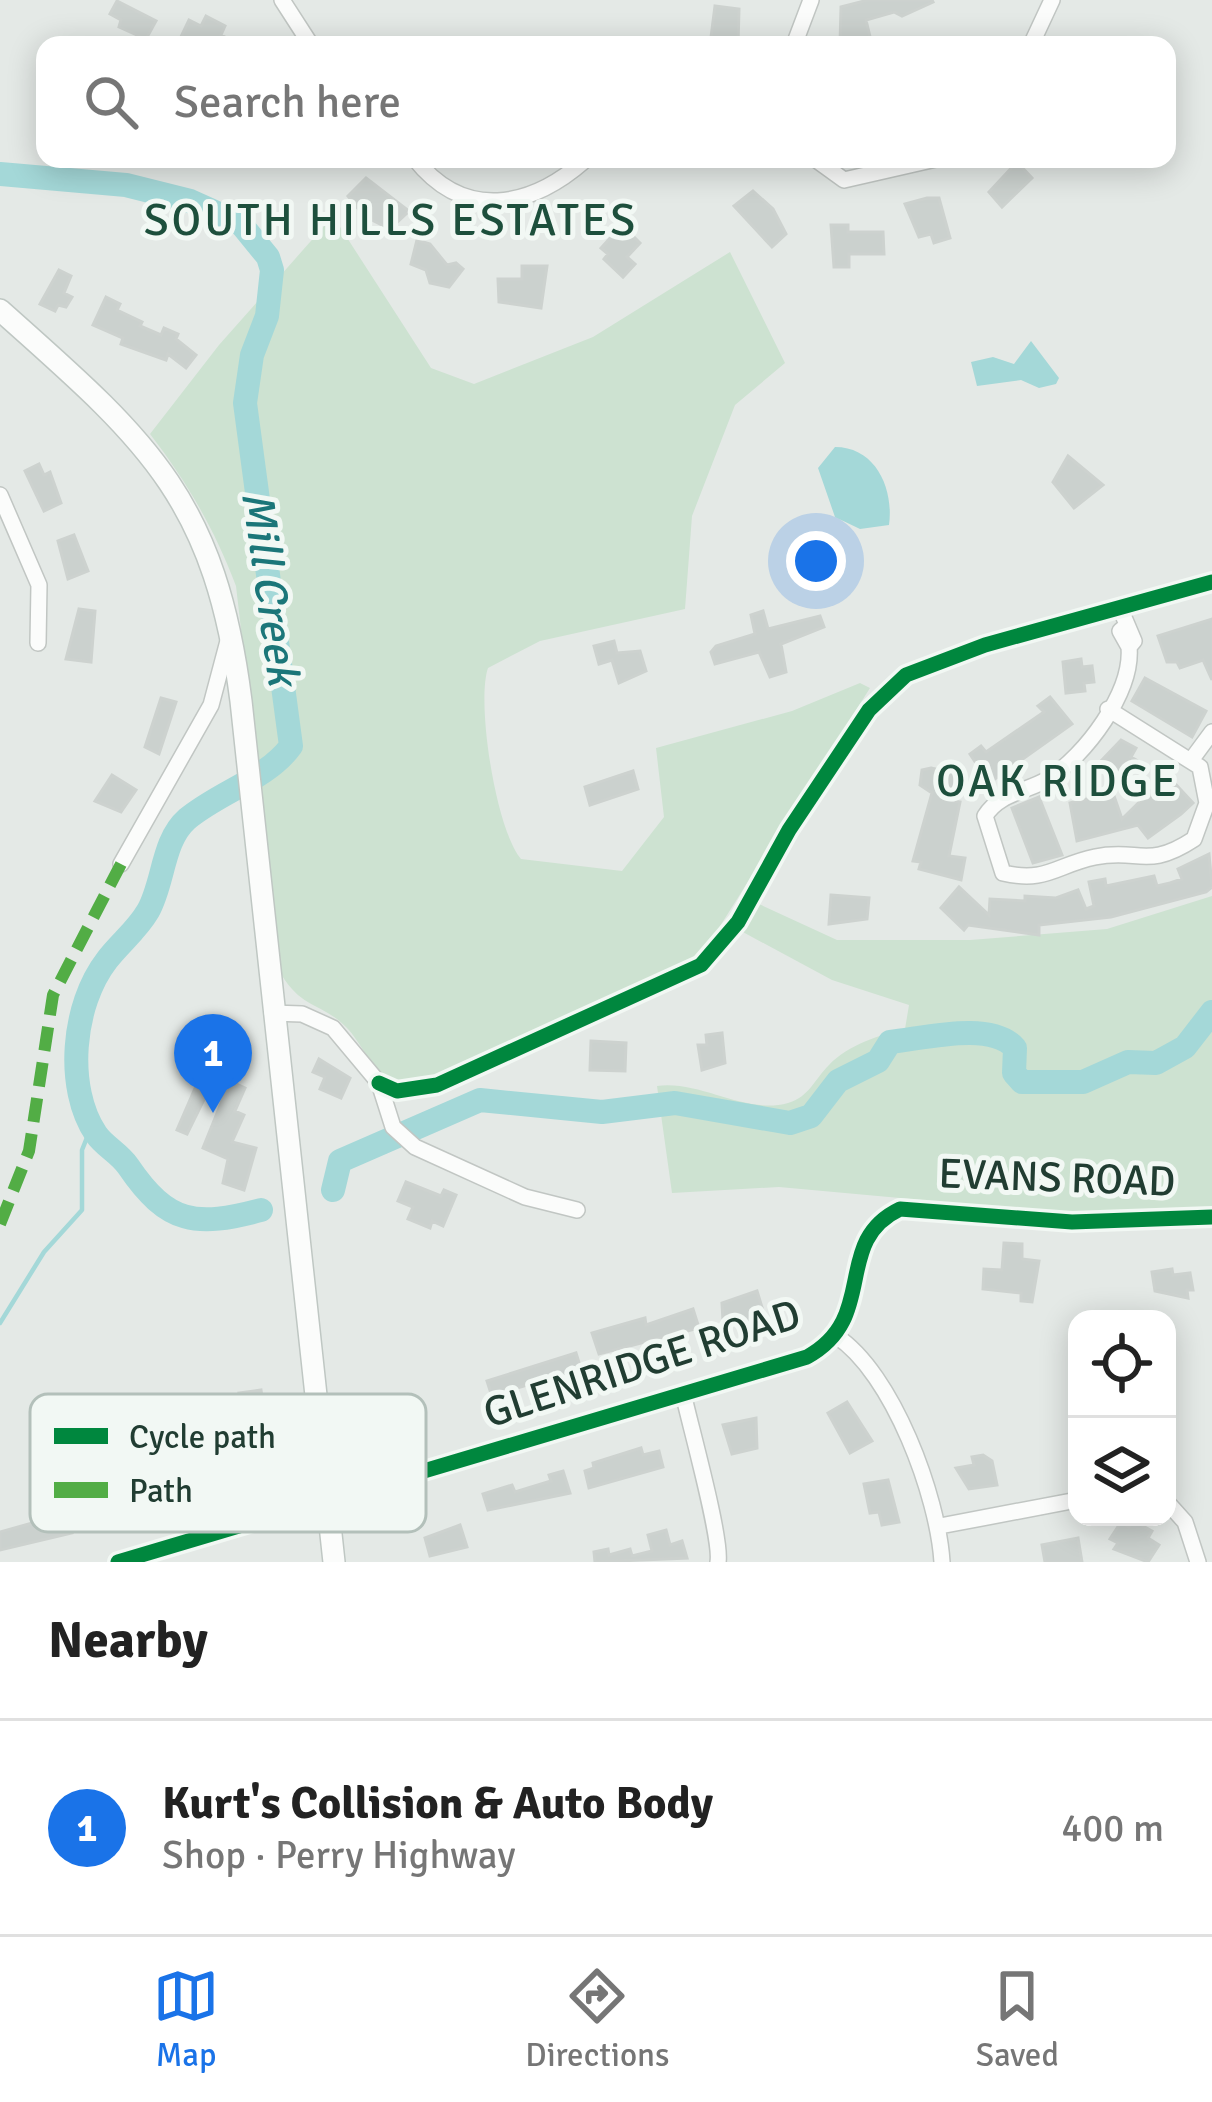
<!DOCTYPE html>
<meta charset="utf-8">
<style>
body{margin:0;font-family:Signika,sans-serif;background:#f2f2f2;color:#222}
.controls{position:absolute;right:36px;bottom:36px;display:grid;overflow:hidden;border-radius:24px;box-shadow:0 6px 30px #0003}
.controls button{width:108px;height:108px;display:grid;place-items:center;padding:0;border:0;border-bottom:3px solid #e0e0e0;background:#fff;color:#222;font:60px sans-serif}
.you{position:absolute;left:816px;top:561px;width:42px;height:42px;margin:-30px;border:9px solid #fff;border-radius:50%;background:#1a73e8;box-shadow:0 0 0 18px #1a73e833}
.badge{display:grid;place-items:center;width:78px;height:78px;border-radius:50%;background:#1a73e8;color:#fff;font-size:39px;font-weight:700}
.pin{position:absolute;translate:-50% -99px;filter:drop-shadow(0 3px 6px #0008)}
.pin::after{content:'';position:absolute;top:63px;width:42px;height:36px;background:inherit;clip-path:polygon(0 0,100% 0,50% 100%)}
.list{margin:0;padding:0;list-style:none}
h2{display:flex;justify-content:space-between;align-items:center;height:156px;margin:0;padding:0 48px;font-size:51px}
h2 small{font-size:39px;font-weight:400;color:#767676}
.list li{display:grid;grid-template-columns:78px 1fr auto;gap:36px;align-items:center;box-sizing:border-box;height:216px;padding:0 48px;border-top:3px solid #e0e0e0}
.list b{display:block;font-size:45px;white-space:nowrap}
.list p{margin:0;font-size:39px;white-space:nowrap;color:#767676}
.list em{font-size:39px;font-style:normal;color:#767676}
.icon{flex:none;width:66px;height:66px;fill:none;stroke:currentColor;stroke-width:2;stroke-linecap:round;stroke-linejoin:round}
.map{position:relative;flex:none;width:1212px;height:1562px;overflow:hidden}
.search{position:absolute;background:#fff;box-shadow:0 6px 30px #0003;left:36px;right:36px;top:36px;height:132px;display:flex;align-items:center;gap:30px;box-sizing:border-box;padding:0 42px;border-radius:24px;color:#767676;font-size:45px}
.sheet{height:372px;background:#fff}
nav{display:flex;justify-content:space-around;align-items:center;box-sizing:border-box;height:168px;border-top:3px solid #e0e0e0;background:#fff;font-size:33px;color:#767676}
nav a{display:grid;justify-items:center;gap:6px}
nav .on{color:#1a73e8}
.map>svg:first-child{display:block}
.green{fill:#cde2d1}
.water{fill:#a4d8d8}
.lines{fill:none;stroke-linecap:round;stroke-linejoin:round}
.stream{stroke:#a4d8d8;stroke-width:4.5}
.river{stroke:#a4d8d8;stroke-width:24}
.building{fill:#cbd1ce;stroke:#cdd2cf;stroke-width:3}
.minor-casing{stroke:#c1c6c3;stroke-width:18}
.secondary-casing{stroke:#bfc7c3;stroke-width:24}
.minor{stroke:#fbfcfb;stroke-width:15}
.secondary{stroke:#fbfcfb;stroke-width:21}
.quiet{stroke:#52ad45;stroke-width:12;stroke-dasharray:24 12;stroke-linecap:butt}
.cycleway-casing{stroke:#f2f8f4;stroke-width:22}
.cycleway{stroke:#00873e;stroke-width:15}
.labels{text-anchor:middle;dominant-baseline:central;stroke-width:10;stroke-linejoin:round;paint-order:stroke}
.street-label{font-size:42px;fill:#213d32;stroke:#f2f8f4}
.neighbourhood-label{font-size:45px;letter-spacing:3px;fill:#1d4f3c;stroke:#f2f8f4}
.water-label{font-size:45px;font-style:italic;fill:#1b7679;stroke:#f2f8f4}
.key{fill:#f2f8f4;stroke:#b3c0ba;stroke-width:3}
.key-label{font-size:33px;fill:#213d32}
</style>
<div class="map">
<svg width="1212" height="1562" viewBox="0 0 1212 1562">
<rect width="100%" height="100%" fill="#e4e9e6"/>
<!-- green -->
<path class="green" d="M333,216l98,152 43,16 119,-47 137,-85 55,111 -50,42 -43,111 -7,93 -145,32 -52,27c-12,35 8,162 33,191l101,12 42,-54 -8,-69 136,-37 68,-28 10,5 -165,262 -32,21 -247,111c-15,2 -23,3 -37,-4 -20,-11 -27,-35 -43,-51 -25,-25 -43,-17 -65,-53l-45,-388c-22,-58 -49,-104 -86,-152l69,-89z
M1212,896v312l-137,6 -296,-27 -107,6 -15,-107c44,-6 88,29 131,17 21,-6 26,-23 41,-38 19,-20 50,-30 76,-36l4,-24 -77,-25 -91,-49 18,-27 78,36h133l137,-11z"/>
<!-- water -->
<path class="water" d="M1031,341l28,37 -3,6 -17,4 -18,-8 -44,6 -6,-24 22,-5 21,7z
M835,447c41,0 59,42 54,78l-29,4 -25,-12 -17,-49z"/>
<g class="lines">
<!-- stream -->
<path class="stream" d="M0,1323l44,-71 38,-42v-60l10,-25"/>
<!-- river -->
<path class="river" d="M0,174l126,11 64,16 51,23 27,33 4,13 -5,46 -15,39 -7,48 46,343c-24,33 -72,46 -104,73 -25,22 -23,64 -39,92 -11,19 -28,32 -41,49 -35,45 -42,128 -11,174 8,12 23,19 32,32 40,59 68,61 133,44
M333,1190l7,-29 140,-61 122,12 73,-9 115,20 21,-7 27,-35 40,-20 12,-19c32,-3 101,-22 125,6l-1,25 8,9h61l45,-20 28,1 29,-16 27,-35"/>
</g>
<!-- building -->
<path class="building" d="M868,0h64l1,2 -31,14 -8,-4 -28,8 6,25h-32l1,-38z
M117,1l39,20 -10,18 -27,-12 2,-7 -11,-6z
M715,6l24,3 -1,36h-28z
M206,16l19,10 -4,9 20,10 -62,-4 10,-21 12,6z
M1017,162l15,16 -30,29 -13,-15z
M366,178l43,33 -19,18 -26,-13 -16,-20z
M753,191l20,18 13,25 -14,13 -38,-41z
M927,198h12l11,40 -16,5 -3,-9 -12,3 -14,-33z
M622,225l18,18 -13,14 8,7 -12,13 -19,-18 4,-5 -7,-6z
M831,225h17v7h35l1,22h-35v13h-15z
M417,240l13,4 17,21 9,-2 7,6 -14,18 -19,-4 -4,-13 -15,-6z
M522,266h25l-6,42 -42,-6 -1,-23h24z
M59,270l12,6 -7,17 8,4 -6,10 -8,-2 -3,6 -15,-7z
M106,297l14,7 -3,6 25,12 -2,4 21,9 3,-7 14,6 -2,5 20,16 -10,13 -18,-14 -2,6 -45,-16 2,-6 -30,-13z
M1068,456l35,29 -29,23 -21,-26z
M39,464l5,11 6,-3 11,31 -17,8 -19,-40z
M74,535l14,36 -20,8 -10,-38z
M79,609l16,2 -4,51 -25,-3z
M763,611l5,18 52,-13 4,11 -43,17 5,28 -16,5 -11,-25 -44,12 -4,-12 5,-6 39,-12 -4,-19z
M1212,619v61l-9,-20 -23,8 -3,-6h-10l-9,-26z
M614,641l3,12 23,-2 6,20 -27,12 -7,-23 -13,4 -5,-18z
M1081,659l1,8 10,-1 2,16 -10,1 1,8 -19,2 -3,-31z
M1145,678l61,33 -14,26 -60,-36z
M1050,697l22,27 -83,59 -19,-29 11,-8 5,6 58,-40 -6,-6z
M161,698l15,4 -17,52 -14,-7z
M1121,740l15,8 -5,9 7,4 -9,15 -27,-16z
M931,768l26,6 -4,27 7,1 -11,54 16,2 -4,22 -42,-11 2,-7 -8,-1 19,-68 -12,-8 2,-15z
M633,771l5,18 -48,16 -5,-18z
M112,775l24,15 -15,22 -26,-11z
M1167,775l26,28 -12,11 -33,24 -10,-13 -61,16 -7,-38 43,-10 9,26z
M1039,797l23,58 -29,8 -21,-55z
M1209,854l3,33 -6,5 -95,25 -72,8v10l-71,-10 -4,5 -23,-22 18,-21 30,28 1,-16 35,2v-5l31,2 22,-8 8,19 8,-3 -5,-24 16,-3 1,7 48,-10 3,10 13,-3 12,-4 -4,-10z
M831,895l38,3 -2,21 -38,5z
M722,1033l3,30 -23,7 -4,-25h9l-1,-10z
M591,1041l35,2 -1,28 -35,-1z
M319,1059l31,19 -9,20 -21,-9 5,-12 -12,-5z
M203,1070l13,5 -29,59 -10,-4z
M230,1081l15,7 -10,23 9,4 -12,27 24,6 -12,42 -21,-7 5,-24 -25,-11z
M406,1182l35,14 3,-6 12,5 -13,31 -11,-5 -2,7 -22,-9 5,-12 -15,-6z
M1004,1243l18,1v15l17,2 -7,41 -11,-1v-8l-38,-4 1,-20 18,1z
M1172,1269l1,6 17,-2 3,17h-6l1,8 -33,-7 -3,-19z
M757,1291l8,26 -27,8 -2,-8 -13,4 -1,-18z
M693,1309l6,19 -100,26 -7,-21 53,-15 1,7z
M576,1353l5,16 -64,19 2,8 -24,10 -8,-25z
M261,1390l8,56 -17,2 -13,-55z
M847,1402l25,39 -22,12 -22,-40z
M756,1418l1,30 -25,6 -9,-29z
M641,1448l2,7 16,-4 4,16 -74,21 -4,-17 9,-3 -1,-5z
M983,1455l9,6 5,24 -28,4 -13,-21 18,-3 -2,-8z
M563,1471l7,22 -82,17 -5,-16 29,-9 3,7 36,-11 -2,-6z
M212,1473l13,1 5,16 -103,26 2,6 -21,6 -9,-10 -29,8 2,7 -72,17v-18l36,-10 -2,-8 13,-4 2,8 47,-16 1,6 37,-11 -2,-8z
M888,1480l11,42 -17,3 -3,-13 -9,1 -6,-29z
M1132,1520l20,11 -4,7 11,7 -11,17 -34,-13 4,-6 -8,-4 11,-17 8,5z
M460,1525l7,22 -37,9 -5,-18z
M666,1530l4,15 12,-4 5,17 -92,4 -1,-10 14,-3 1,6 21,-6 2,7 20,-5 -4,-16z
M1078,1538l4,24h-37l-3,-17z"/>
<g class="lines">
<defs>
<path id="minor" d="M282,0l29,45
M794,45l17,-45
M1031,45l21,-45
M415,159c49,62 115,49 169,2
M815,159l29,21 92,-21
M0,495l39,90 -1,58
M1120,608l14,33 -5,6 -9,-16 6,-5
M1108,709l92,58 7,36 -13,36c-47,31 -55,9 -99,18 -39,8 -48,26 -92,16l-18,-57c14,-23 41,-24 63,-37 37,-23 85,-87 81,-132
M1192,759l20,-27
M121,864l90,-159 17,-64
M272,1013l30,1 31,14 46,55 14,44 22,20 110,50 52,13
M379,1083l18,8 40,-6 264,-120 37,-43 51,-92 80,-120 37,-35 79,-30 227,-63
M836,1336c57,37 102,161 106,226
M683,1393c7,32 39,146 35,169
M1167,1502l18,20 13,40
M940,1526l137,-26
M118,1562l689,-205c73,-40 24,-115 93,-148l172,13 140,-5"/>
<path id="secondary" d="M0,310c146,130 215,186 241,391l93,861"/>
</defs>
<!-- minor casing -->
<use href="#minor" class="minor-casing"/>
<!-- secondary casing -->
<use href="#secondary" class="secondary-casing"/>
<!-- minor -->
<use href="#minor" class="minor"/>
<!-- secondary -->
<use href="#secondary" class="secondary"/>
<!-- quiet -->
<path class="quiet" d="M0,1224l29,-73 24,-156 68,-131"/>
<defs>
<path id="cycleway" d="M379,1083l18,8 40,-6 264,-120 37,-43 51,-92 80,-120 37,-35 79,-30 227,-63
M118,1562l689,-205c73,-40 24,-115 93,-148l172,13 140,-5"/>
</defs>
<!-- cycleway casing -->
<use href="#cycleway" class="cycleway-casing"/>
<!-- cycleway -->
<use href="#cycleway" class="cycleway"/>
</g>
<g class="labels">
<!-- street labels -->
<g class="street-label">
<text transform="translate(1057 1178) rotate(2)">EVANS ROAD</text>
<text transform="translate(642 1364) rotate(-18)">GLENRIDGE ROAD</text>
</g>
<!-- neighbourhood labels -->
<g class="neighbourhood-label">
<text x="391" y="220">SOUTH HILLS ESTATES</text>
<text x="1058" y="781">OAK RIDGE</text>
</g>
<!-- water labels -->
<g class="water-label">
<text transform="translate(270 588) rotate(82)">Mill Creek</text>
</g>
</g>
<!-- legend -->
<rect x="30" y="1394" width="396" height="138" rx="18" class="key"/>
<rect x="54" y="1428" width="54" height="16" fill="#00873e"/>
<rect x="54" y="1482" width="54" height="16" fill="#52ad45"/>
<g class="key-label">
<text x="129" y="1448">Cycle path</text>
<text x="129" y="1502">Path</text>
</g>
</svg>
<div class="controls">
<button><svg class="icon" aria-label="locate" viewBox="0 0 24 24"><circle cx="12" cy="12" r="6"/><path d="M12 2v4M12 18v4M2 12h4M18 12h4"/></svg></button>
<button><svg class="icon" aria-label="layers" viewBox="0 0 24 24"><path d="M12 4l9 5-9 5-9-5zM3 14l9 5 9-5"/></svg></button>
</div>
<div class="you"></div>
<div class="pin badge" style="left:213px;top:1113px">1</div>
<div class="search"><svg class="icon" aria-label="search" viewBox="0 0 24 24"><circle cx="10" cy="10" r="6"/><path d="M15 15l6 6"/></svg>Search here</div>
</div>
<section class="sheet">
<h2>Nearby<small></small></h2>
<ul class="list">
<li><span class="badge">1</span><div><b>Kurt's Collision &amp; Auto Body</b><p>Shop · Perry Highway</p></div><em>400 m</em></li>
</ul>
</section>
<nav>
<a class="on"><svg class="icon" aria-label="map" viewBox="0 0 24 24"><path d="M3 6l6-2 6 2 6-2v14l-6 2-6-2-6 2zM9 4v14M15 6v14"/></svg>Map</a>
<a><svg class="icon" aria-label="directions" viewBox="0 0 24 24"><path d="M12 3l9 9-9 9-9-9zM9 14v-3h6M13 9l2 2-2 2"/></svg>Directions</a>
<a><svg class="icon" aria-label="saved" viewBox="0 0 24 24"><path d="M7 4h10v16l-5-4-5 4z"/></svg>Saved</a>
</nav>
